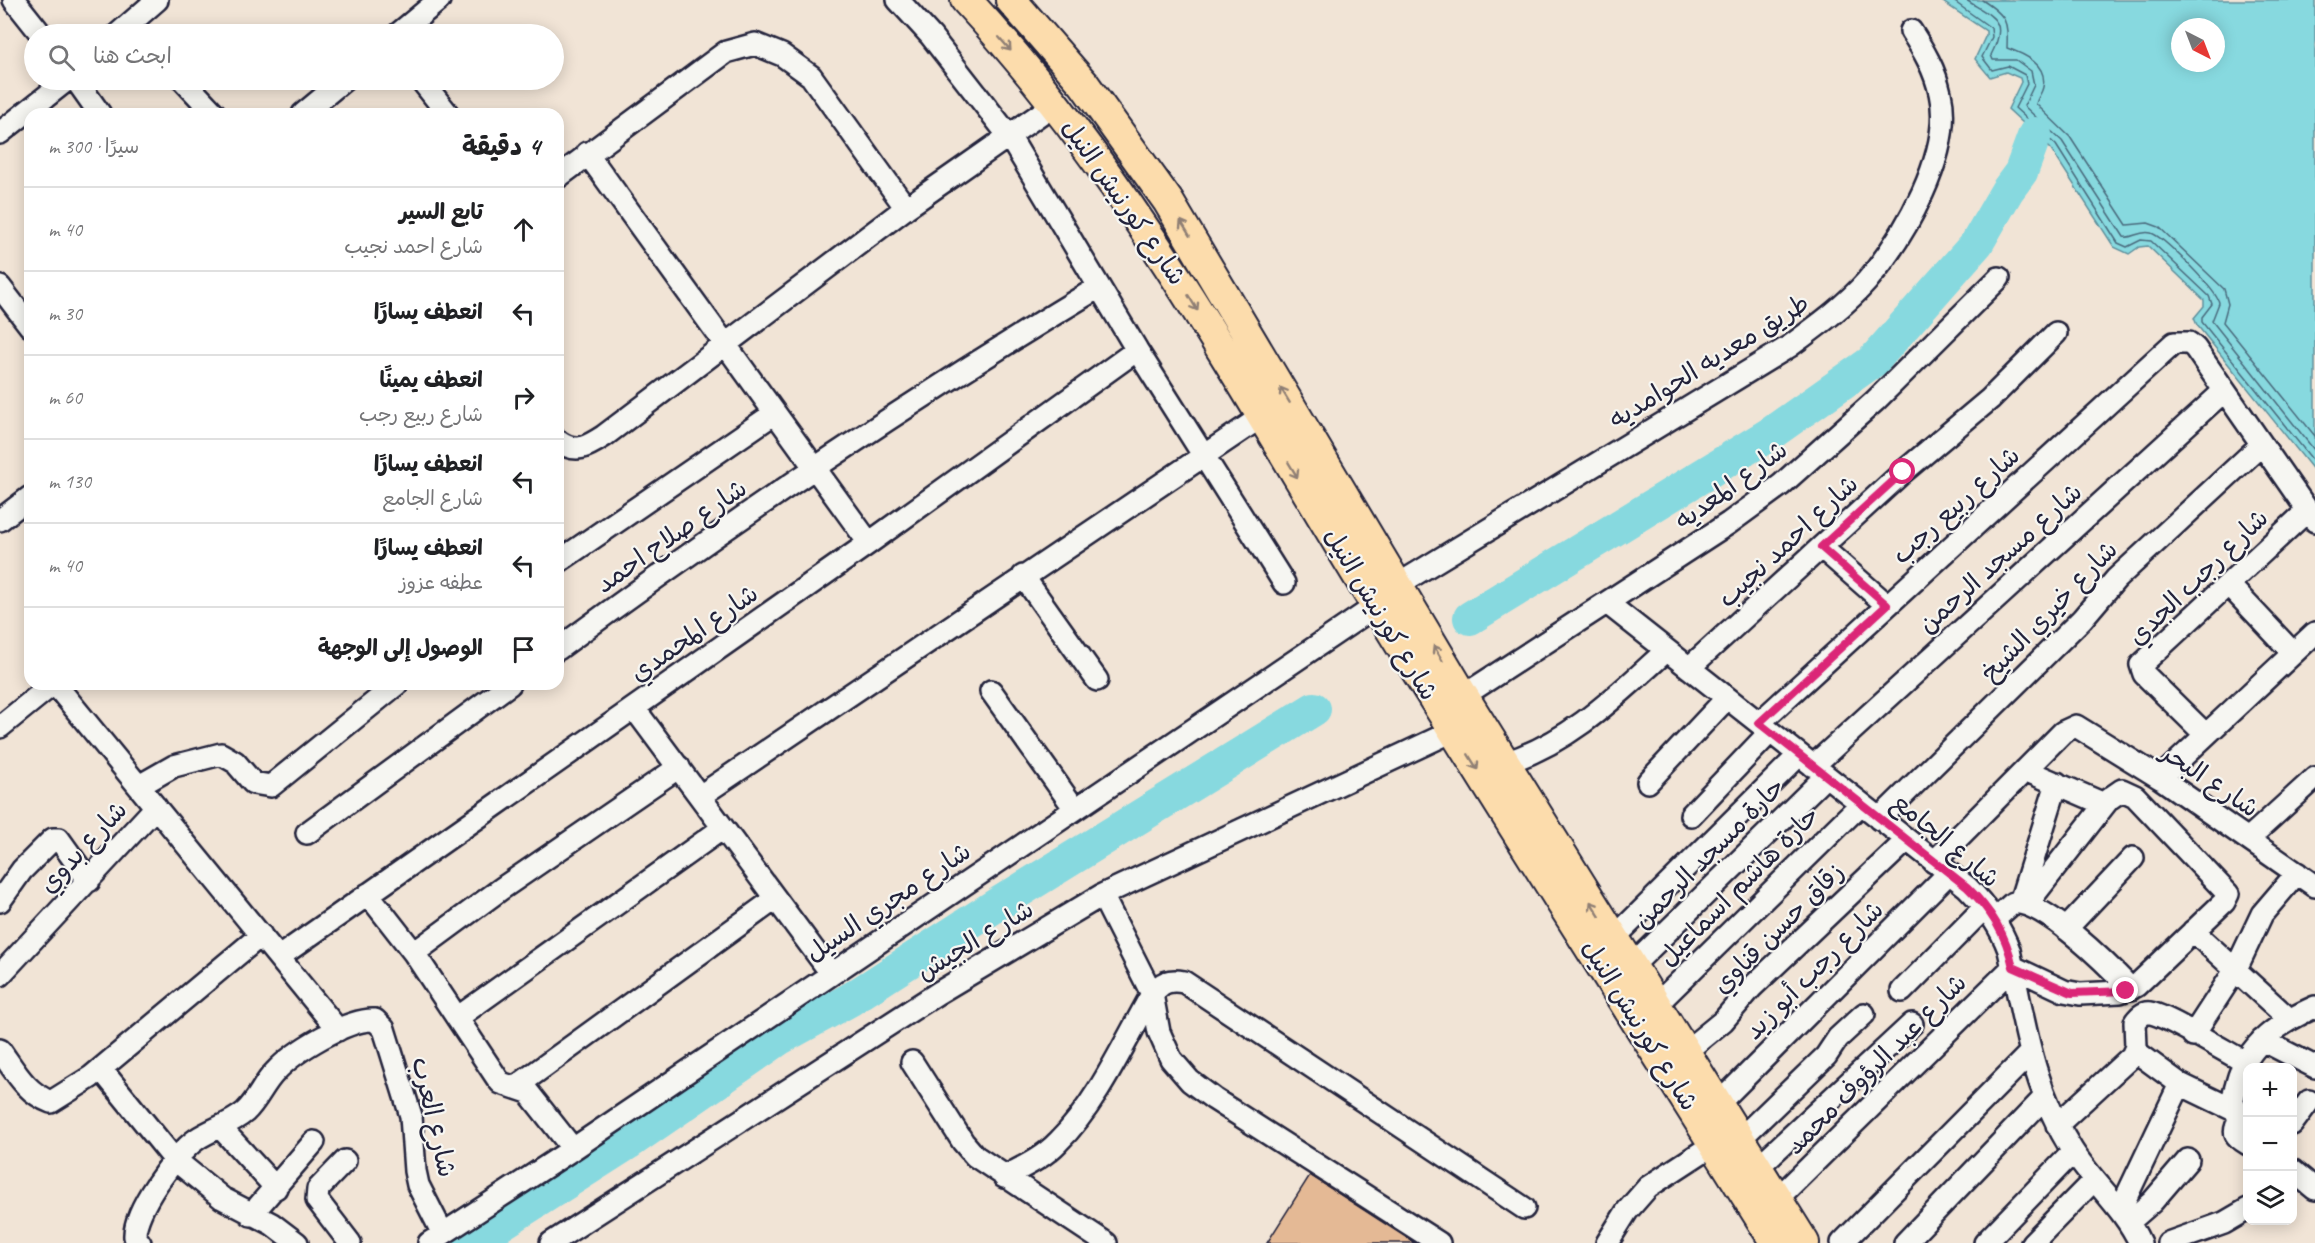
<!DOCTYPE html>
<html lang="ar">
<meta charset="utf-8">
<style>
body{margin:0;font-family:Caveat,"Playpen Sans Arabic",sans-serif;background:#f6f6f6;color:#202124;direction:rtl}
.controls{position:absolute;right:18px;bottom:18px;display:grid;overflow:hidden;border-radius:12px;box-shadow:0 3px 15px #0003}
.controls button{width:54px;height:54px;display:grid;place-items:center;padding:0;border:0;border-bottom:2px solid #e0e0e0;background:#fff;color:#202124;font:30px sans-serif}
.compass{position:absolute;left:2171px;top:18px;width:54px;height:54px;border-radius:50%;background:#fff;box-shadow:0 3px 15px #0003;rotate:138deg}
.stop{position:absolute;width:18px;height:18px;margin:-14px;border:4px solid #db2777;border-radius:50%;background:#fff}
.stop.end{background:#db2777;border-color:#fff;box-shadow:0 2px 6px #0008}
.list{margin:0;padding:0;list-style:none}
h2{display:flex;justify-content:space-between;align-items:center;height:78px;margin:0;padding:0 24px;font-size:26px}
h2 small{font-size:20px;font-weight:400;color:#757577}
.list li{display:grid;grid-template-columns:39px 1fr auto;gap:18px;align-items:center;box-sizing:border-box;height:84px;padding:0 24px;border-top:2px solid #e0e0e0}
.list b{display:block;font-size:22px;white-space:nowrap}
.list p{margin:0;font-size:20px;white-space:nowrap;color:#757577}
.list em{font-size:20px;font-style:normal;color:#757577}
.icon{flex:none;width:33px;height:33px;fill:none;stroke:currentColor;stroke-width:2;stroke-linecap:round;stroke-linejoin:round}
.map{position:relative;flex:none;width:2315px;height:1243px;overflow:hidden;direction:ltr}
.search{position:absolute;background:#fff;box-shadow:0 3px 15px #0003;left:24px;top:24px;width:540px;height:66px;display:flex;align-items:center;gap:15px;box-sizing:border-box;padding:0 21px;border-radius:33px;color:#757577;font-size:22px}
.panel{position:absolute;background:#fff;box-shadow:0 3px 15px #0003;left:24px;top:108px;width:540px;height:582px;border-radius:18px;direction:rtl}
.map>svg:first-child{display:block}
.water{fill:#87d9df;stroke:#5f909d;stroke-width:1.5;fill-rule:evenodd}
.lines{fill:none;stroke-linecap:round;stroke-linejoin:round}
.shore{stroke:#4a6b7d;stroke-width:1.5}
.river{stroke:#87d9df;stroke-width:34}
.building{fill:#e4b995;stroke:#22223b;stroke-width:1.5}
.minor-casing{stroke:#22223b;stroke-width:26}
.highway-casing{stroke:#22223b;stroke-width:34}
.minor{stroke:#f6f6f2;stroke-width:21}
.highway{stroke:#fcdcac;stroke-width:30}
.oneway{stroke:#8f7f74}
.route{stroke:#db2777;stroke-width:8}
.labels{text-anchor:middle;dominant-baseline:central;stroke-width:4.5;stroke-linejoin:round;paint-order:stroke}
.street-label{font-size:26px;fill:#22223b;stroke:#f6f6f2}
</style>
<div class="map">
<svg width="2315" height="1243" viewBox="0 0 2315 1243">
<rect width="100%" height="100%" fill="#f1e4d6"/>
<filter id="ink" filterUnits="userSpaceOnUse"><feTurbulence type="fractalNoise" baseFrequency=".0167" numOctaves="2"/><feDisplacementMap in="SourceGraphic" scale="12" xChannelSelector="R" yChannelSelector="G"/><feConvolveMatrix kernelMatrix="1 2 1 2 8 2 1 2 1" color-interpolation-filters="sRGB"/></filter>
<g filter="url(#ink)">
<!-- water -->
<path class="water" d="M1940,0h375v472l-118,-147 -3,-7 10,-12v-6l-56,-54 -9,1 -10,7 -15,-7 -63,-98 -43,-40 13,-27 -1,-4 -14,-6 -16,5 -15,-18 11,-24v-4zM2180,27h36v36h-36z"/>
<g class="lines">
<!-- shore -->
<path class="shore" d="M1952,0l39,28 1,9 -10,20 10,13 16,-4 17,9 2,9 -12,24 41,37 62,98 9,4 14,-7 10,1 58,55 3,8 -10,13v5l113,141
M1966,0c28,18 43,20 25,55l2,5h23l15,11 3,14 -10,21 38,35 62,96c8,2 16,-7 27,-4 12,3 67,59 68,70l-7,18 103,130
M1982,0c25,16 26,21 25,48 17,6 41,16 36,39 -1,6 -6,11 -7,17l34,33 57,88 21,-2 11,4 65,62 4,15 -5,18 92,114"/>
<!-- river -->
<path class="river" d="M1470,618l300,-184 103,-73 104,-118 30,-52 14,-19 14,-38
M471,1243l157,-100 152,-105 71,-39 147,-95 316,-195"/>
</g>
<!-- building -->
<path class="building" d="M1310,1175l105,68h-148z"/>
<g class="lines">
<defs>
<path id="minor" d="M14,0l27,34
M898,0l33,36 78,100 128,214 147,233
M118,34l39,-34
M398,34l41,-34
M76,80l24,34
M183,80l32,34
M421,80l27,34
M303,114l41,-34
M0,133l67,-53
M587,153l282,390
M558,177l168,-125 29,-8 27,11 29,21 95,132
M0,287l30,39
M558,441c18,13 29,6 46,-5l302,-228 150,-105
M0,520l30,-23
M1821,547l66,58
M558,562l217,-149
M1023,576l74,104
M1399,584l391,-238c27,-20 55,-40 77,-65 37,-44 87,-129 73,-188 -5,-23 -16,-42 -29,-62
M2228,584l65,69
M1607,603l360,284c19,19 33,38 42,63 15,70 23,138 63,200 21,33 52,58 68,93
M558,649c175,-129 355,-250 541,-362
M1689,668l214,-196 87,-73 66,-66
M55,684l283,346
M991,691l84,118
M1463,696l266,-173 52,-38 94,-84 124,-123
M634,708l197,265
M1759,723l415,-380h15l6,5 120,173
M0,727l53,-43
M2206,735l-62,-61 -3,-9 167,-155
M1505,763c67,-22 110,-66 161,-112
M1813,766l411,-375
M2025,770l79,34
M2160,778l155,-145
M1648,782l79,-84
M139,786l35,-20 47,-12 14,8 18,21 18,3 126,-102
M700,796l561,-379
M1691,815l79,-83
M1879,819l203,-200 34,-40 145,-134
M307,833l203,-149
M2248,839l67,-61
M1934,862l129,-130 13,-6 84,52 155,108
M368,894l46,59
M1102,895l50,99 7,38 12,27 19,22 24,18 225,144
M0,901l22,-31 31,-31h6l30,42
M2020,902l37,-119
M1995,919l18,-16c29,-5 98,65 118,86
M2066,929l67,-71
M2193,931l96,88
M1613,939l186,-184
M279,957l590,-414 268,-193
M1631,967l195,-191
M0,975l156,-168
M1902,991l83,-84
M1655,1006l206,-202
M457,1018l266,-190
M2193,1035l43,-66 26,-55 35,-41
M2262,1040l53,27
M0,1050c15,21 26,43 51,52l40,-25 170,-142
M2135,1051l45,33 58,28
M1685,1052l38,-31 28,-33 156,-148
M912,1062l51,80 12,14 131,87
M101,1069l73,90 48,39 50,26 25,19
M517,1086l258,-187
M1717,1105l232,-232
M2292,1124l17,-23
M2057,1125l75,-69 4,-9 -1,-25c4,-5 8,-10 15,-9 14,1 78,40 95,49
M220,1127l56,61
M1739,1140l87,-84 12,-18 26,-24
M2248,1144c-22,-13 -9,-13 -9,-30 -1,-5 -5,-8 -6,-13 0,-6 3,-13 4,-18 10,-39 44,-61 78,-76
M573,1149l-45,-57 -27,-9 -4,-5 -83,-125 87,-64 178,-122
M345,1161l-27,28 -1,11 33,43
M1757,1168l155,-144
M2292,1170l23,19
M1004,1177c19,-10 39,-19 54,-35 39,-38 67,-101 94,-148 10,-12 17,-15 32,-12l340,226
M1777,1199l236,-232 51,24 16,3 40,-2 16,-6 88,-84 4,-8 -93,-98 -13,-6 -13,9 -82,105
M2120,1210l60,-126
M251,1215l63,-73
M2129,1222l23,-20 36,-42
M140,1243l-5,-6c-2,-26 40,-83 62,-98 15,-10 34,-15 48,-27 13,-12 18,-28 30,-40 18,-20 73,-54 100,-52l9,9 27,87 4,55 3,14 25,49
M429,1243l144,-94 803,-543
M551,1243l387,-250 164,-98 351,-164
M1607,1243l20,-32 21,-24 66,-43
M1842,1243l187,-189
M1905,1243l139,-145
M1985,1243l88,-91
M2032,1243l62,-63
M2168,1243l56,-20 24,-14"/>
<path id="highway" d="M966,0c160,172 272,379 394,579 136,223 278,443 416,664
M1011,0l73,84 84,117 295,495 341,547"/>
</defs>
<!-- minor casing -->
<use href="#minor" class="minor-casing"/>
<!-- highway casing -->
<use href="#highway" class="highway-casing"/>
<!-- minor -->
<use href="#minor" class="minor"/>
<!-- highway -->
<use href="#highway" class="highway"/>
</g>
<!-- one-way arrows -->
<defs><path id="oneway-shaft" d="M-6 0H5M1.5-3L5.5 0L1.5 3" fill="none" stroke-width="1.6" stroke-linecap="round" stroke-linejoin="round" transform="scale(1.5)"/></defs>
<g class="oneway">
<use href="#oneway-shaft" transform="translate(1005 44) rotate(49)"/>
<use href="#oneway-shaft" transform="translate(1185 228) rotate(-121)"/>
<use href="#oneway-shaft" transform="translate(1193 303) rotate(59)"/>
<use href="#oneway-shaft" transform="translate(1285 395) rotate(-121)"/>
<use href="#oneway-shaft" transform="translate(1293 470) rotate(59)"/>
<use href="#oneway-shaft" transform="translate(1438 653) rotate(-120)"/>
<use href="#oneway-shaft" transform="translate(1473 762) rotate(58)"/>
<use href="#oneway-shaft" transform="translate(1595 909) rotate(-122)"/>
</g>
</g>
<g class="lines" filter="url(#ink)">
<!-- route -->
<path class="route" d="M1903,472l-82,75 66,58 -128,118 208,164c24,23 39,47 46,80l59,26 54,-2"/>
</g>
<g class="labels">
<!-- street labels -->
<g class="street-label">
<text transform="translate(1124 202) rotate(55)">شارع كورنيش النيل</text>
<text transform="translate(1709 361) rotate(-32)">طريق معديه الحوامديه</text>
<text transform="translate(1731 485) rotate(-36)">شارع المعديه</text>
<text transform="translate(1956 505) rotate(-42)">شارع ربيع رجب</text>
<text transform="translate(671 536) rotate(-35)">شارع صلاح احمد</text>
<text transform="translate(1788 541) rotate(-43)">شارع احمد نجيب</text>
<text transform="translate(2000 558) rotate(-42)">شارع مسجد الرحمن</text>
<text transform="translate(2198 577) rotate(-44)">شارع رجب الجدي</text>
<text transform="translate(2049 611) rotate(-46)">شارع خيري الشيخ</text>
<text transform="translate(1381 614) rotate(59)">شارع كورنيش النيل</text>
<text transform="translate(694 633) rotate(-35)">شارع المحمدي</text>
<text transform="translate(2210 780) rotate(34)">شارع البحر</text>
<text transform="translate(1946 840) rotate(40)">شارع الجامع</text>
<text transform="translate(83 847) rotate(-47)">شارع بدوي</text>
<text transform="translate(1709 853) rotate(-45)">حارة مسجد الرحمن</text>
<text transform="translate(1739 886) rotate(-45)">حارة هاشم اسماعيل</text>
<text transform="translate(888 902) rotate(-34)">شارع مجري السيل</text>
<text transform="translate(1778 928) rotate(-45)">زقاق حسن قناوي</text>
<text transform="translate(975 940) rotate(-31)">شارع الجيش</text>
<text transform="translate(1814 970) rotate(-45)">شارع رجب أبو زيد</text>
<text transform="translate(1640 1025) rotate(58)">شارع كورنيش النيل</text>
<text transform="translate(1876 1064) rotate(-45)">شارع عبد الرؤوف محمد</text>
<text transform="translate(434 1117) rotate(77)">شارع العرب</text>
</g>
</g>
</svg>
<div class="controls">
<button>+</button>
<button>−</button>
<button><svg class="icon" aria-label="layers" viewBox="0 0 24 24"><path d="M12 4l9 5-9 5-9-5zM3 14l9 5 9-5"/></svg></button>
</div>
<svg class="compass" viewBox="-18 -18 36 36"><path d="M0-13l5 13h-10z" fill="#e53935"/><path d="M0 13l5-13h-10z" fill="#757577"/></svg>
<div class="stop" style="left:1903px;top:472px"></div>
<div class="stop end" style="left:2126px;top:991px"></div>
<div class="search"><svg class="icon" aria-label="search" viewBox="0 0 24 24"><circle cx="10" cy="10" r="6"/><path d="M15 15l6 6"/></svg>ابحث هنا</div>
<section class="panel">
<h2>4 دقيقة<small>سيرًا · 300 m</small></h2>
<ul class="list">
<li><svg class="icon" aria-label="ahead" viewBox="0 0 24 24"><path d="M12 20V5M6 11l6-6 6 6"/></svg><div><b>تابع السير</b><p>شارع احمد نجيب</p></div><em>40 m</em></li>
<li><svg class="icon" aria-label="left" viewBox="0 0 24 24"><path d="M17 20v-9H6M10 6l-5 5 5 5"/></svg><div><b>انعطف يسارًا</b></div><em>30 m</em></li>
<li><svg class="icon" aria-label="right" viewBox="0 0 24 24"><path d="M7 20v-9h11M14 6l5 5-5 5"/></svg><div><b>انعطف يمينًا</b><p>شارع ربيع رجب</p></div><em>60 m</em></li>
<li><svg class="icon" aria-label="left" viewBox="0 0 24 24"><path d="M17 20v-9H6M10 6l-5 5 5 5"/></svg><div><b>انعطف يسارًا</b><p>شارع الجامع</p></div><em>130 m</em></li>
<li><svg class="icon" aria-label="left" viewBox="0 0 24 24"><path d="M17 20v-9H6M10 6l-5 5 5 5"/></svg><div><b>انعطف يسارًا</b><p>عطفه عزوز</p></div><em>40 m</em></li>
<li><svg class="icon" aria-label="arrive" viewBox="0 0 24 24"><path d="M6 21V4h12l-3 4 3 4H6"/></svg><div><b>الوصول إلى الوجهة</b></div></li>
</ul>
</section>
</div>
